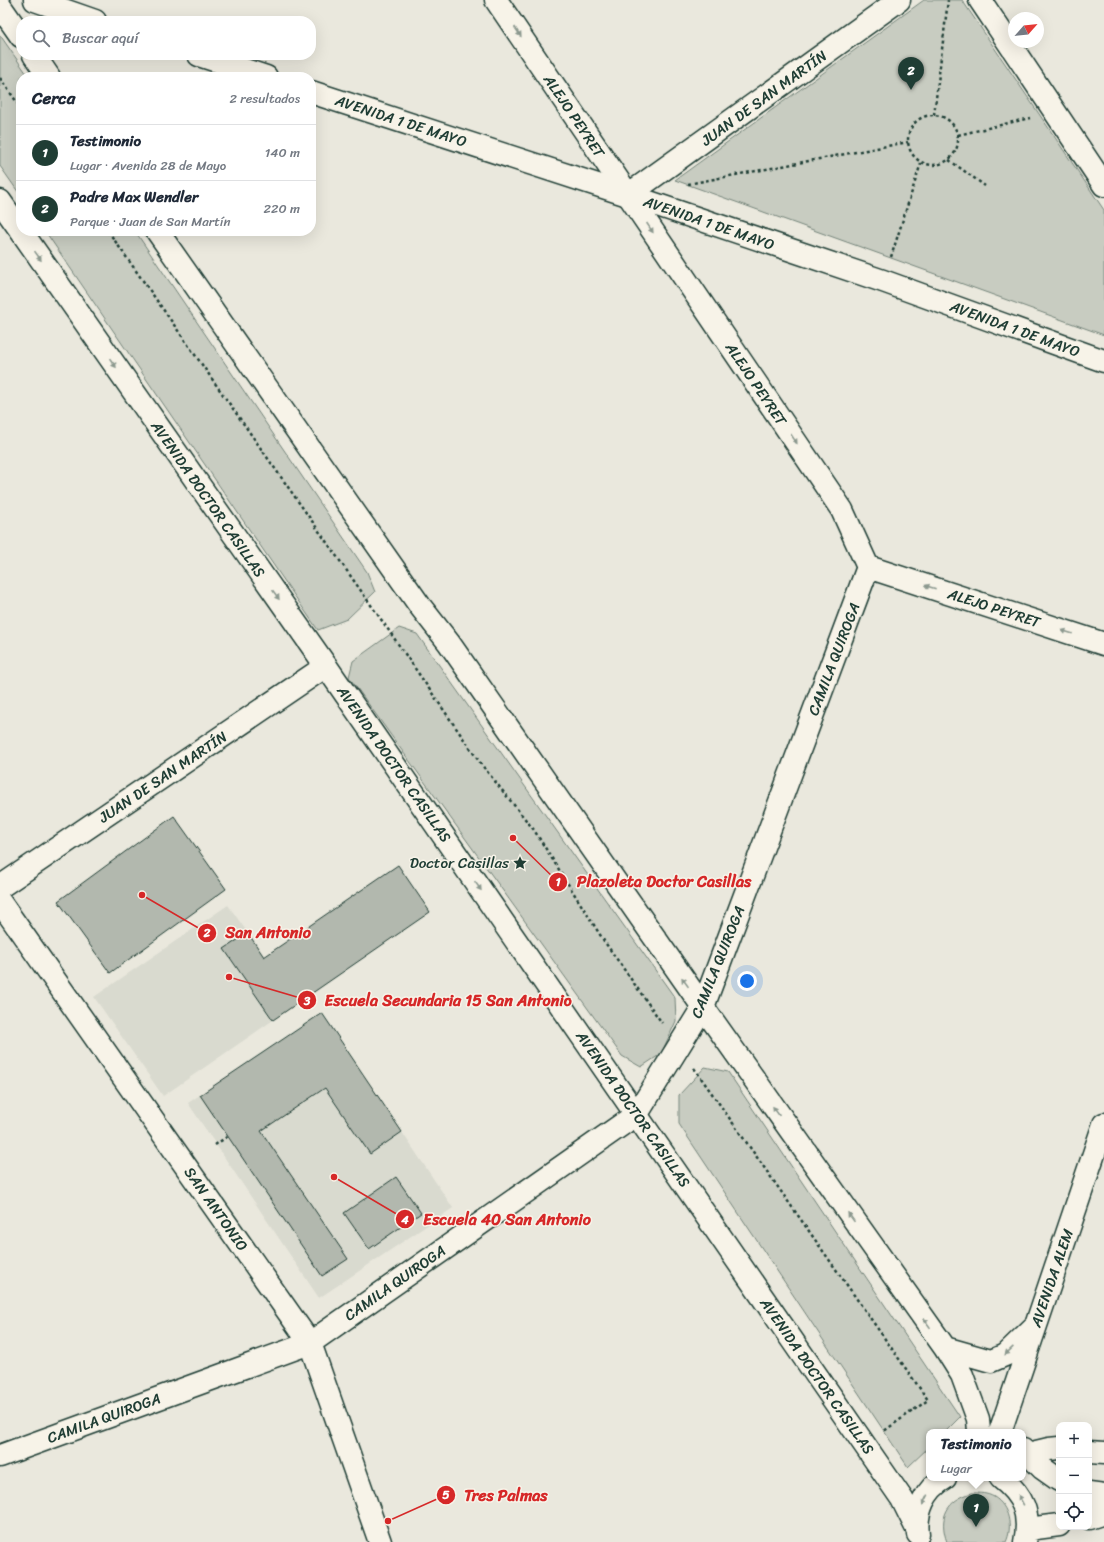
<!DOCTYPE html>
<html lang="es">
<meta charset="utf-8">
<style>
body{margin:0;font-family:Sriracha,sans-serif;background:#f2f2f3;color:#1f2937}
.controls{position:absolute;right:12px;bottom:12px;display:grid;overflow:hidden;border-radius:8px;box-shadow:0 4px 16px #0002}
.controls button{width:36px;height:36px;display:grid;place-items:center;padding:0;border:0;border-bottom:1px solid #e0e1e3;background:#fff;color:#1f2937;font:20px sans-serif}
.compass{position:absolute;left:1008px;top:12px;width:36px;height:36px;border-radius:50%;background:#fff;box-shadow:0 4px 16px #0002;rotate:63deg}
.you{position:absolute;left:747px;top:981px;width:14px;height:14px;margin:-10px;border:3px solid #fff;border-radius:50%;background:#1a73e8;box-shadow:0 0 0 6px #1a73e833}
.badge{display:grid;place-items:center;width:26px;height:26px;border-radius:50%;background:#1f3d34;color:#fff;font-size:13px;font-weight:700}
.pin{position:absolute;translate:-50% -33px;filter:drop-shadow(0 1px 2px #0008)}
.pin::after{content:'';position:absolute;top:21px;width:14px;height:12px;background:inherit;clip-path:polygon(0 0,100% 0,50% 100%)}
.popup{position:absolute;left:926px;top:1429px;width:100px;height:52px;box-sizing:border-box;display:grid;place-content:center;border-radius:8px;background:#fff;filter:drop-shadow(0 1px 3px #0005);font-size:13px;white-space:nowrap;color:#747a83}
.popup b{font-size:15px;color:#1f2937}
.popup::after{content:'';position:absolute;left:50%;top:100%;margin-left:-8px;border:8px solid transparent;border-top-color:#fff}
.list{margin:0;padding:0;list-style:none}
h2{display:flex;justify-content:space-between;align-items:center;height:52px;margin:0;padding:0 16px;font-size:17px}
h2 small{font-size:13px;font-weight:400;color:#747a83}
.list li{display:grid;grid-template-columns:26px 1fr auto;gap:12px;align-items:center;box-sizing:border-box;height:56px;padding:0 16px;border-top:1px solid #e0e1e3}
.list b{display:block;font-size:15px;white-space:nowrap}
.list p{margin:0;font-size:13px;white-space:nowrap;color:#747a83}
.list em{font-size:13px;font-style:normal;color:#747a83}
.icon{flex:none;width:22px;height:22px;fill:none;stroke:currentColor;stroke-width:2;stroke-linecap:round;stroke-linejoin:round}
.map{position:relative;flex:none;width:1104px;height:1542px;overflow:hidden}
.search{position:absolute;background:#fff;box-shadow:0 4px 16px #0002;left:16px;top:16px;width:300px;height:44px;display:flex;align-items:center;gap:10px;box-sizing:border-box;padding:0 14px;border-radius:16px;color:#747a83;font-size:15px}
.panel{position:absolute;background:#fff;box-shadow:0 4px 16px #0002;left:16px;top:72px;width:300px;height:164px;border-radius:16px}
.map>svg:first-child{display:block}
.built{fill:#d9dacf}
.green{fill:#c8ccc1;stroke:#74847a}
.building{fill:#b2b8ae;stroke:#1f3d34}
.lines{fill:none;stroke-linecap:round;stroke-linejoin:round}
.minor-casing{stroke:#1f3d34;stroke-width:25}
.major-casing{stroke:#1f3d34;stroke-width:25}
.path{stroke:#1f3d34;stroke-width:2.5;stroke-dasharray:3 3;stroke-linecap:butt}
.minor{stroke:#f7f3e8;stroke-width:22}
.major{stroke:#f7f3e8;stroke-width:22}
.oneway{fill:#8b988e}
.labels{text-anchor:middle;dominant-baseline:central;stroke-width:3;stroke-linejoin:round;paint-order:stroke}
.street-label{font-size:15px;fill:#1f3d34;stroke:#f7f3e8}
.poi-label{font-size:15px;fill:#1f3d34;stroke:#f7f3e8;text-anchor:end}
.leader{fill:none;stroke:#d62828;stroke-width:1.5}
.callout-dot{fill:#d62828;stroke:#f7f3e8;stroke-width:1.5}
.mark-label{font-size:12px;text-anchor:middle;font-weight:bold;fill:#fff}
.callout-label{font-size:16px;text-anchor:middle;font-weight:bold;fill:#d62828;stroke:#f7f3e8;stroke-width:3;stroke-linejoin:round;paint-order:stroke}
</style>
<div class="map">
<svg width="1104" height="1542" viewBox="0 0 1104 1542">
<rect width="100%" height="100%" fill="#eae8dd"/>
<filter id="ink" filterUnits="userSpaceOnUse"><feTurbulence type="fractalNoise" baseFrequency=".025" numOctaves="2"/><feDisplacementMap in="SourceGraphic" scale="8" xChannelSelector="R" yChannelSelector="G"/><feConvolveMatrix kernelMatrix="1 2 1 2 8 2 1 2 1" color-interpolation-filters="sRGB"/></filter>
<g filter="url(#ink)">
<!-- built -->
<path class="built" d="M398,865l32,47 -267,184 -69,-99 134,-92 37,52z
M322,1013l131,195 -134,90 -131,-195z"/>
<!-- green -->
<path class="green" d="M924,0h38l142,210v125l-429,-155z
M0,35l29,42h-8v119l-21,-30z
M45,231h90l232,341 8,20 -28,27 -29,11z
M399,628l18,6 258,364 1,23 -15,33 -20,13 -19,-11 -273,-379 4,-16z
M705,1067l23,5 232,345 -15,15h-16v15l-21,20 -229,-343v-29z
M972,1493c8,0 15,0 22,4 15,9 19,30 12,45h-59c-9,-25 0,-42 25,-49z"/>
<!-- building -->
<path class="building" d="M174,816l52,73 -116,84 -52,-72z
M398,865l32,47 -157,108 -49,-71 24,-16 16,24z
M322,1013l80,119 -32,22 -45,-66 -64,43 87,128 -26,17 -122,-181z
M396,1177l25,36 -52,36 -25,-36z"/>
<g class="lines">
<defs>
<path id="minor" d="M496,0l346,510 26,57 236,77
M980,0l124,185
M628,195l271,-195
M0,887l326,-221
M0,902l310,441 70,199
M1089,1452l15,1
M1028,1454l21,-5 10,-1
M0,1456l310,-113 327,-229 66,-107 165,-440"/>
<path id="major" d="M35,0l60,21
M0,6l21,30
M34,55l15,22
M199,55l67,22
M311,92l317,103 255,86 221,80
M0,201l326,465 576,833 15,30
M157,231l263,375 29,37 254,364 242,341 17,27 16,44 1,13
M945,1348l46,13 14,-6 29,-28
M1000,1432l104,-308
M1023,1449l19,19 17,12
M1001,1478c22,17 30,36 24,64
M1089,1494l15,2
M1089,1518l15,-5
M1028,1529l31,-4
M918,1534c-3,-22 7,-45 27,-56"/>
</defs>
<!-- minor casing -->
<use href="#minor" class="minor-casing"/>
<!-- major casing -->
<use href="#major" class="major-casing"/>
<!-- path -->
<path class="path" d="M0,78l21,30
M908 140a25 25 0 1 1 50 0a25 25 0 1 1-50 0Z
M934,115l14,-115
M958,135l72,-17
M949,160l36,26
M688,184l220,-42
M108,231l277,394 96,139 53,66 70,111 58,82
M891,257l30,-94
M694,1068l234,332 -44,31
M215,1145l13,-9"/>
<!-- minor -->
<use href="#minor" class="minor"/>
<!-- major -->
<use href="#major" class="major"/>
</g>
<!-- one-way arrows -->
<defs><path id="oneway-solid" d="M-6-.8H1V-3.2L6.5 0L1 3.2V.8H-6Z"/></defs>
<g class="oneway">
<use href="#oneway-solid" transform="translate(518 32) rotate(56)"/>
<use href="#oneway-solid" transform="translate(650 228) rotate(56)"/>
<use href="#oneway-solid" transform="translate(38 256) rotate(55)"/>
<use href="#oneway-solid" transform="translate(113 363) rotate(55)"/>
<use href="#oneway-solid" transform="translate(794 439) rotate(56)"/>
<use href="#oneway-solid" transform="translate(930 587) rotate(-162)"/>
<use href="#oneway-solid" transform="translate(276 595) rotate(55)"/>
<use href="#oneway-solid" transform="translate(1067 632) rotate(-162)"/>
<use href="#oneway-solid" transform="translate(478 886) rotate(55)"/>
<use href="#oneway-solid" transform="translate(685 982) rotate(-125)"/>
<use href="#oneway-solid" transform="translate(776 1111) rotate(-125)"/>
<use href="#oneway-solid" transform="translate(851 1217) rotate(-125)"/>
<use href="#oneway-solid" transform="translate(927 1323) rotate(-125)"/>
<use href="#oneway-solid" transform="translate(1009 1351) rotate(137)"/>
<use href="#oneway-solid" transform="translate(925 1500) rotate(117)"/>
<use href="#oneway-solid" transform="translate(1021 1500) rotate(-118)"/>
</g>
</g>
<!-- icons -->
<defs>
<symbol id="sight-bare" viewBox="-9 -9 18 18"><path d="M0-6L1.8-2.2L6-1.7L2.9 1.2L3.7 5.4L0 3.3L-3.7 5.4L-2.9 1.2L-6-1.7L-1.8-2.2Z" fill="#1f3d34" stroke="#f7f3e8" stroke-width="2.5" paint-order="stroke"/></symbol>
</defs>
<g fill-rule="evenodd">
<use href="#sight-bare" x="510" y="853" width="20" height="20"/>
</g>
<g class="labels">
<!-- street labels -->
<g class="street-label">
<text transform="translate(764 98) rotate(-36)">JUAN DE SAN MARTÍN</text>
<text transform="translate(574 116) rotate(56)">ALEJO PEYRET</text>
<text transform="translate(401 121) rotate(18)">AVENIDA 1 DE MAYO</text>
<text transform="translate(709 223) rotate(19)">AVENIDA 1 DE MAYO</text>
<text transform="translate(1015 329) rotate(20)">AVENIDA 1 DE MAYO</text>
<text transform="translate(756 384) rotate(56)">ALEJO PEYRET</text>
<text transform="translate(208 499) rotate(55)">AVENIDA DOCTOR CASILLAS</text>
<text transform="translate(994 608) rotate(18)">ALEJO PEYRET</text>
<text transform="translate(834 659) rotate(-69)">CAMILA QUIROGA</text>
<text transform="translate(394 764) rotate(55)">AVENIDA DOCTOR CASILLAS</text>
<text transform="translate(163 777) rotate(-34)">JUAN DE SAN MARTÍN</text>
<text transform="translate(718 962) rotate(-68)">CAMILA QUIROGA</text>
<text transform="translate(633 1109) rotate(55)">AVENIDA DOCTOR CASILLAS</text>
<text transform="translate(216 1209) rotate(55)">SAN ANTONIO</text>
<text transform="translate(1052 1278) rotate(-71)">AVENIDA ALEM</text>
<text transform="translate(395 1283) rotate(-35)">CAMILA QUIROGA</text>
<text transform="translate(817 1376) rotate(55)">AVENIDA DOCTOR CASILLAS</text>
<text transform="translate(104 1418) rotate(-20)">CAMILA QUIROGA</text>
</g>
<!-- poi labels -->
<g class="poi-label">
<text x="509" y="863">Doctor Casillas</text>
</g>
</g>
<!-- callouts -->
<path class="leader" d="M513 838L558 882M142 895L207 933M229 977L307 1000M334 1177L405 1219M388 1521L446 1495"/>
<g class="callout-dot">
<circle cx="513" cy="838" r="4"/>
<circle cx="142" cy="895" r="4"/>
<circle cx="229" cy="977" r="4"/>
<circle cx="334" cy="1177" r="4"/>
<circle cx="388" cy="1521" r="4"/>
<circle cx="558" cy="882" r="10"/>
<circle cx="207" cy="933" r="10"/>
<circle cx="307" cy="1000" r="10"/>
<circle cx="405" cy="1219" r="10"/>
<circle cx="446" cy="1495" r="10"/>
</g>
<g class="mark-label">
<text x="558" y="886">1</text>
<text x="207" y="937">2</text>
<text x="307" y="1005">3</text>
<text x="405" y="1224">4</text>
<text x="446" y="1499">5</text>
</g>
<g class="callout-label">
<text x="664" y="887">Plazoleta Doctor Casillas</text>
<text x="268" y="938">San Antonio</text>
<text x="448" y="1006">Escuela Secundaria 15 San Antonio</text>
<text x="507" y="1225">Escuela 40 San Antonio</text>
<text x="506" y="1501">Tres Palmas</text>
</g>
</svg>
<div class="controls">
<button>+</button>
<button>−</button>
<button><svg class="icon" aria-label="locate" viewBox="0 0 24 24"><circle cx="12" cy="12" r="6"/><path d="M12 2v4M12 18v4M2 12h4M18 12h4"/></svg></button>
</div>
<svg class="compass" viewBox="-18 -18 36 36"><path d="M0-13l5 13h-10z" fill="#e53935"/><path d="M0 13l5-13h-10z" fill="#747a83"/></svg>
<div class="you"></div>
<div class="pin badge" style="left:976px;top:1527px">1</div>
<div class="popup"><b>Testimonio</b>Lugar</div>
<div class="pin badge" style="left:911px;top:90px">2</div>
<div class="search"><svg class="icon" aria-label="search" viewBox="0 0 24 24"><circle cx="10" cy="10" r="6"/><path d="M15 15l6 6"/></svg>Buscar aquí</div>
<section class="panel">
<h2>Cerca<small>2 resultados</small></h2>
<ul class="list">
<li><span class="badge">1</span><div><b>Testimonio</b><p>Lugar · Avenida 28 de Mayo</p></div><em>140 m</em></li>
<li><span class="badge">2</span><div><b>Padre Max Wendler</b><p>Parque · Juan de San Martín</p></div><em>220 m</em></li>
</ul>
</section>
</div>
